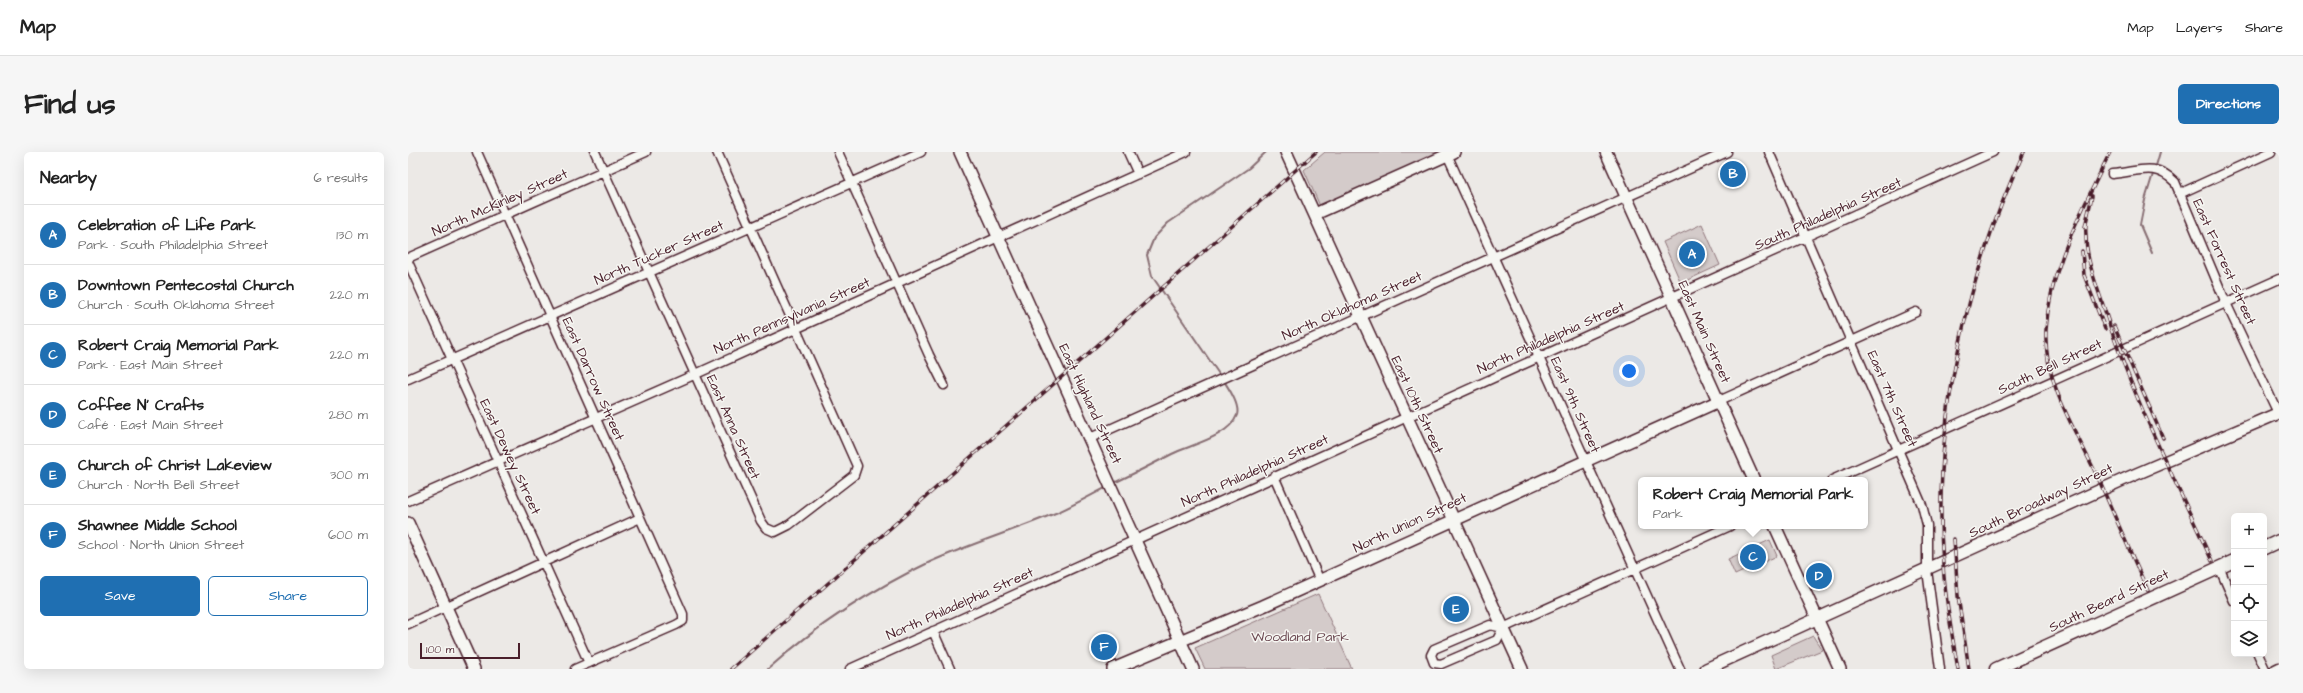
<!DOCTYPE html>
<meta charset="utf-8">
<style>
body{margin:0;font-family:"Architects Daughter",sans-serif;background:#f6f6f6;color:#222}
.controls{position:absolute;right:12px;bottom:12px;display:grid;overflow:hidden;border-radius:6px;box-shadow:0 4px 16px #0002}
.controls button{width:36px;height:36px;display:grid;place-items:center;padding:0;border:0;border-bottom:1px solid #e0e0e0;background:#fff;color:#222;font:20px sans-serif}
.scale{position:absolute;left:12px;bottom:10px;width:100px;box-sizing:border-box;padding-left:4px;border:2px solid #4a1f2b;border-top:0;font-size:11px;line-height:14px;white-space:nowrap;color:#4a1f2b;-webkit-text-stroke:3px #f6f6f2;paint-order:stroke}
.you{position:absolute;left:1221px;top:219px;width:14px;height:14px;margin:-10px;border:3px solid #fff;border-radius:50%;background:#1a73e8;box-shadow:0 0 0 6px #1a73e833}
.badge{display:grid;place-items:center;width:26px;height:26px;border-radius:50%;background:#1f6fb2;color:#fff;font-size:13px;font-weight:700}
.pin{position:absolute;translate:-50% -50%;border:2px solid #fff;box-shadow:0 1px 4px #0006}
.popup{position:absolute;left:1230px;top:325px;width:230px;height:52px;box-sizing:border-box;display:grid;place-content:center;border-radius:6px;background:#fff;filter:drop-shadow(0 1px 3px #0005);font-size:13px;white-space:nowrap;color:#767676}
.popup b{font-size:15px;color:#222}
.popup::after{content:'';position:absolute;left:50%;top:100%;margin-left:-8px;border:8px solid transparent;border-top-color:#fff}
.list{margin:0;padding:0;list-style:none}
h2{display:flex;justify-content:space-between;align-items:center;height:52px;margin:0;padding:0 16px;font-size:17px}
h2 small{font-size:13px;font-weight:400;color:#767676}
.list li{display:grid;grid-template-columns:26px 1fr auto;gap:12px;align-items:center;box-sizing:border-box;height:60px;padding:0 16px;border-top:1px solid #e0e0e0}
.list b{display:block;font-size:15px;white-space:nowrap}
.list p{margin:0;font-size:13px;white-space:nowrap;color:#767676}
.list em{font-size:13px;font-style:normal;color:#767676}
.actions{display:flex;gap:8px;padding:12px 16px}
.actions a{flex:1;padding:9px 0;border:1px solid #1f6fb2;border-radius:6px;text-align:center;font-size:14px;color:#1f6fb2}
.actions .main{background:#1f6fb2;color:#fff}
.icon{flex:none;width:22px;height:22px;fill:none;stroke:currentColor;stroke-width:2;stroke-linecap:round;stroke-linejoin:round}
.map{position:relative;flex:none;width:1871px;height:517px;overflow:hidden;border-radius:6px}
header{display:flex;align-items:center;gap:24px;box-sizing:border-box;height:56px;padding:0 20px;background:#fff;border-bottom:1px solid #e0e0e0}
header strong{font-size:19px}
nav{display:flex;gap:22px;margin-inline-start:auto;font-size:14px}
.intro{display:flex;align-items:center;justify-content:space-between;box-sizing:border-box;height:96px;padding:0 24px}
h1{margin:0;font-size:28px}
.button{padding:10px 18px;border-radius:6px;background:#1f6fb2;color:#fff;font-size:14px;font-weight:700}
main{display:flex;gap:24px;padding:0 24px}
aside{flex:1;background:#fff;border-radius:6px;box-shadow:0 4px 16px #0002}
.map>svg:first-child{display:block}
.green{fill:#d4cbca;stroke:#8f757a}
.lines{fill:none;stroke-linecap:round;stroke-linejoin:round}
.stream{stroke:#886e73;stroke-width:2}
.street-casing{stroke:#4a1f2b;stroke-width:11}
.secondary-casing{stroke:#4a1f2b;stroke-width:14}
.primary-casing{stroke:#4a1f2b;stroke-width:15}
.street{stroke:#f6f6f2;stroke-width:8}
.secondary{stroke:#f6f6f2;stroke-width:11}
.primary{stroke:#f6f6f2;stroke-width:12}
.rail-casing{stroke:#4a1f2b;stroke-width:3.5}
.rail{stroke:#f6f6f2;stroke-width:2;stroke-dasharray:6;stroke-linecap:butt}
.labels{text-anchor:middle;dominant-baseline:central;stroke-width:3;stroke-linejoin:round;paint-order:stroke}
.street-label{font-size:14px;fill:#4a1f2b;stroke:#f6f6f2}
.park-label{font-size:14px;fill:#6c4a53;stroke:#f6f6f2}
</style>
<header>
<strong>Map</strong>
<nav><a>Map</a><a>Layers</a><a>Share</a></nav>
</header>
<div class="intro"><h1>Find us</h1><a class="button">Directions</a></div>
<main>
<aside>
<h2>Nearby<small>6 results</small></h2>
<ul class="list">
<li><span class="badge">A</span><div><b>Celebration of Life Park</b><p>Park · South Philadelphia Street</p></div><em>130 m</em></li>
<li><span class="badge">B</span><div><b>Downtown Pentecostal Church</b><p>Church · South Oklahoma Street</p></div><em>220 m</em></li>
<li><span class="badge">C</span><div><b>Robert Craig Memorial Park</b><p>Park · East Main Street</p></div><em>220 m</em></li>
<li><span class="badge">D</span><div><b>Coffee N' Crafts</b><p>Café · East Main Street</p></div><em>280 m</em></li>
<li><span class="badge">E</span><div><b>Church of Christ Lakeview</b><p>Church · North Bell Street</p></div><em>300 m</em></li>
<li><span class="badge">F</span><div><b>Shawnee Middle School</b><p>School · North Union Street</p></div><em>600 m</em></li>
</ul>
<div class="actions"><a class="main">Save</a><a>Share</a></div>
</aside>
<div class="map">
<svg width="1871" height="517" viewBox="0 0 1871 517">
<rect width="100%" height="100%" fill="#ece9e6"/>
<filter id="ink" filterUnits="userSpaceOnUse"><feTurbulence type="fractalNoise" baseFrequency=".025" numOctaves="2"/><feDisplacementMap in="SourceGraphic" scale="8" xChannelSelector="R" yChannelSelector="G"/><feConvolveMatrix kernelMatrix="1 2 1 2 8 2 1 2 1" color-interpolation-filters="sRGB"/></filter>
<g filter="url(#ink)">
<!-- green -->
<path class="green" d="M917,0h115l-120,54 -16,-36z
M1294,72l18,41 -39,18 -18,-41z
M1362,388l7,16 -42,19 -7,-16z
M910,442l34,75h-147l-10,-21z
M1405,484l9,14 -46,19 -5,-14z"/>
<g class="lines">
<!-- stream -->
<path class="stream" d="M1748,14l4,-14
M1744,101l-12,-28 5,-25 8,-26
M813,225l-69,-101 -5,-21 7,-17 14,-15 81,-55 17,-16
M706,331c19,-9 39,-19 58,-29 18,-9 57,-17 65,-39 3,-10 -8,-26 -13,-34
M360,517c49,-44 103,-79 162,-107 42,-19 86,-32 128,-50 16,-7 32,-16 49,-25"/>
<defs>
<path id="street" d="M69,0l206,462v7l-7,4 -101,44
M187,0l166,369 5,7 9,4 14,-7 65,-50 3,-9 -140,-314
M430,0l91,203 15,30
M720,0l10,22
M1038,0l234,517
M1361,0l153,353 5,20v45l13,99
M1704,22c27,-2 42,-13 63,8l51,121 52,110
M1771,42l92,-42
M0,106l238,-106
M0,110l181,401
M0,227l513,-227
M1311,249l197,-89
M680,287l639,-287
M866,324l46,105
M1424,328l447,-201
M0,349l288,-127 490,-222
M1811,415l15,34
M0,472l232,-106
M1095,476l-6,12 -56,24 -7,-1 -3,-8 3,-6 56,-24 13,3 227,-102
M525,479l17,38
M1850,502l7,15
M442,517l1143,-517
M1867,517l4,-2"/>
<path id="secondary" d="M552,0l233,517
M878,0l236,517
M1198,0l148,328
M907,62l139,-62
M0,371l66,146
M1367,374l65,143
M705,517l150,-63 456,-205
M1298,517l421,-191 152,-65"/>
<path id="primary" d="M1856,396l15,-7
M1588,517l238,-108"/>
</defs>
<!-- street casing -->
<use href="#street" class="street-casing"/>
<!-- secondary casing -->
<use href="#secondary" class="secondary-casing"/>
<!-- primary casing -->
<use href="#primary" class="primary-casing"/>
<!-- street -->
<use href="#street" class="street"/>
<!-- secondary -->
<use href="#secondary" class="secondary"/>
<!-- primary -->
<use href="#primary" class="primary"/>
<defs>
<path id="rail" d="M1702,0c-27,58 -60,113 -64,178 -3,53 32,104 53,150 16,37 32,74 49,111
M1678,71c-2,33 8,54 18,85 27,86 70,170 108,253
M1677,75l7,-31
M1674,99l2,24 21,54
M1706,174l49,112
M1546,387l4,57 11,73
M323,517l585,-517
M1550,517c-6,-35 -13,-70 -15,-105 -11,-137 23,-288 81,-412"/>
</defs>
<!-- rail casing -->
<use href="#rail" class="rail-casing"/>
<!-- rail -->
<use href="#rail" class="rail"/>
</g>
</g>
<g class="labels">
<!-- street labels -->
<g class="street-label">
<text transform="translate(92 51) rotate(-24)">North McKinley Street</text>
<text transform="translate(1420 62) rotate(-24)">South Philadelphia Street</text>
<text transform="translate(251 101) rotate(-24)">North Tucker Street</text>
<text transform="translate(1816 110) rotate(66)">East Forrest Street</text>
<text transform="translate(944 154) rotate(-24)">North Oklahoma Street</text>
<text transform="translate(384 164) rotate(-24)">North Pennsylvania Street</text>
<text transform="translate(1296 180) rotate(66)">East Main Street</text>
<text transform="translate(1143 186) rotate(-24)">North Philadelphia Street</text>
<text transform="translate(1642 215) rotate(-25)">South Bell Street</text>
<text transform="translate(185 227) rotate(66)">East Darrow Street</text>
<text transform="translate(1484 247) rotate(66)">East 7th Street</text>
<text transform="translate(682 252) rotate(65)">East Highland Street</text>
<text transform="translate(1009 253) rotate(65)">East 10th Street</text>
<text transform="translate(1167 253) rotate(66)">East 9th Street</text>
<text transform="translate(325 275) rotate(66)">East Anna Street</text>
<text transform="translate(102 305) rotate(65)">East Dewey Street</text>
<text transform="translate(847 319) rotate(-24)">North Philadelphia Street</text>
<text transform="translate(1633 349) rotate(-25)">South Broadway Street</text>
<text transform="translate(1002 371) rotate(-25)">North Union Street</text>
<text transform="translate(1701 449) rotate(-25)">South Beard Street</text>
<text transform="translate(552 452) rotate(-24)">North Philadelphia Street</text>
</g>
<!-- park labels -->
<g class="park-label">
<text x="892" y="485">Woodland Park</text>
</g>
</g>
</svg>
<div class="controls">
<button>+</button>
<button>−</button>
<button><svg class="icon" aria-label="locate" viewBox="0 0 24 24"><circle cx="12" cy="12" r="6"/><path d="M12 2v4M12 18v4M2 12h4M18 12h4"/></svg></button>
<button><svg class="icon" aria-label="layers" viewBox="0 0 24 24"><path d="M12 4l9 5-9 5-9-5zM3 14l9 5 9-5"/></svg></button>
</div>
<div class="scale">100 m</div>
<div class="you"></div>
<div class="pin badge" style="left:1284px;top:102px">A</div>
<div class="pin badge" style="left:1325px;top:22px">B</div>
<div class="pin badge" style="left:1345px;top:405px">C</div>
<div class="popup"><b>Robert Craig Memorial Park</b>Park</div>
<div class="pin badge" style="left:1411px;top:424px">D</div>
<div class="pin badge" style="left:1048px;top:457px">E</div>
<div class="pin badge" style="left:696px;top:495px">F</div>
</div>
</main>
